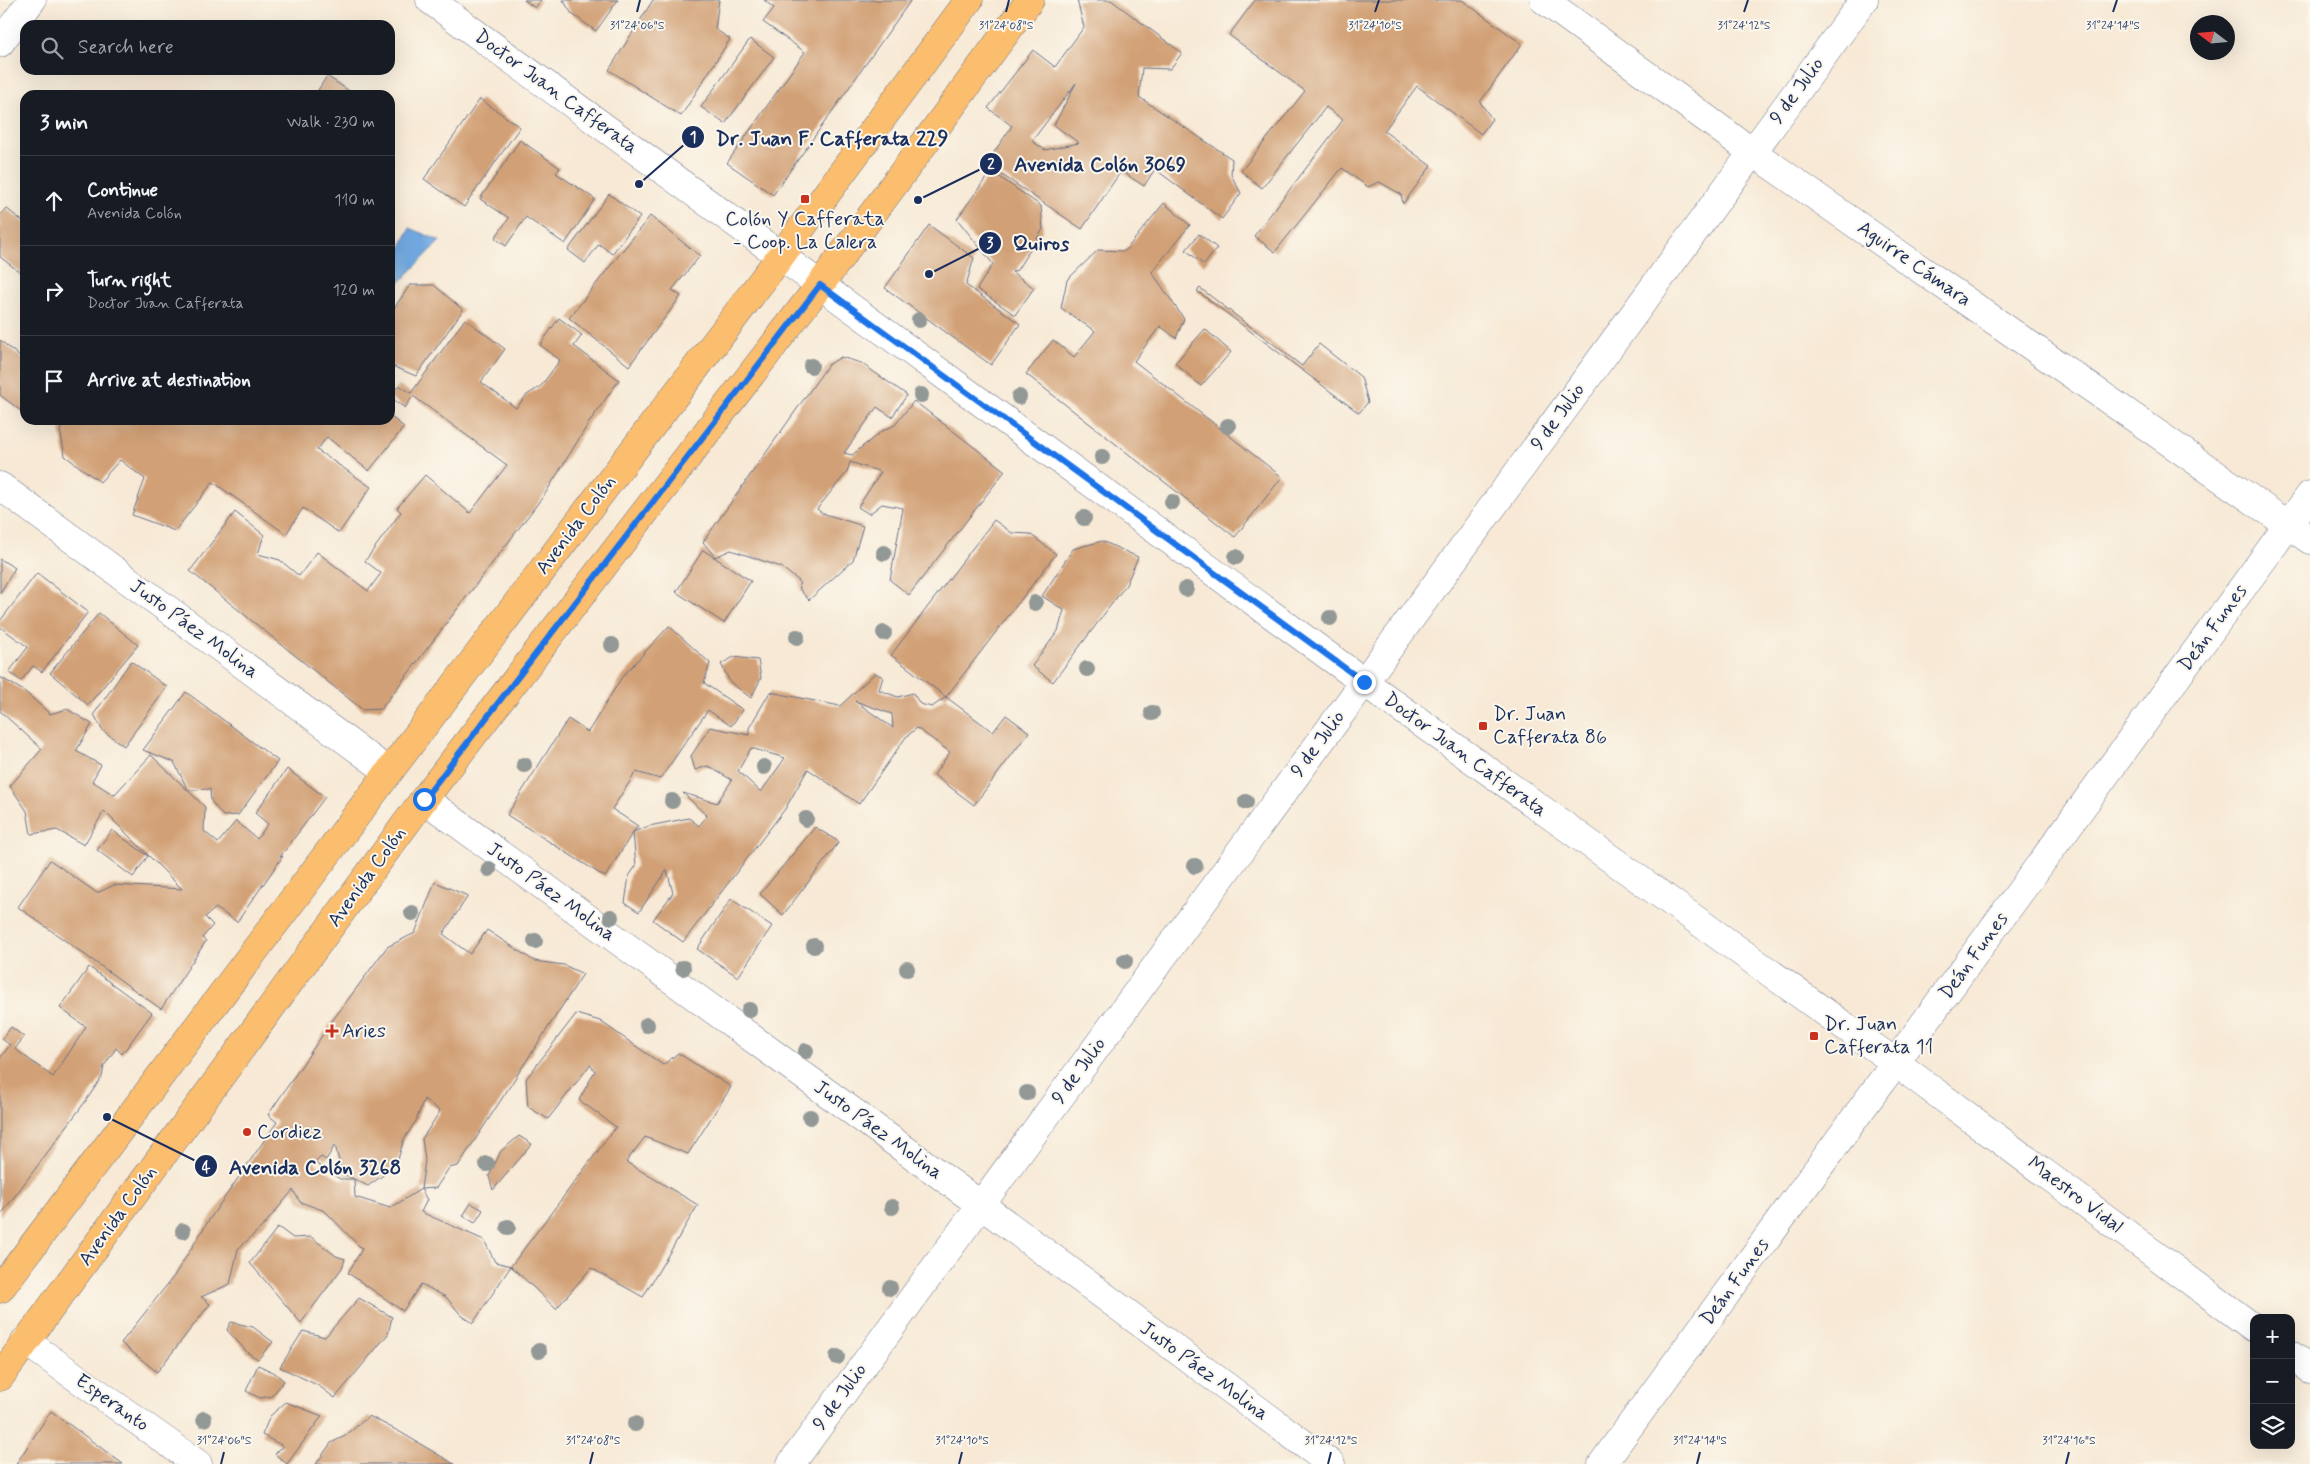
<!DOCTYPE html>
<meta charset="utf-8">
<style>
body{margin:0;font-family:Mynerve,sans-serif;background:#242831;color:#f1f3f6}
.controls{position:absolute;right:15px;bottom:15px;display:grid;overflow:hidden;border-radius:10px;box-shadow:0 5px 20px #0002}
.controls button{width:45px;height:45px;display:grid;place-items:center;padding:0;border:0;border-bottom:1px solid #363941;background:#171b24;color:#f1f3f6;font:25px sans-serif}
.compass{position:absolute;left:2190px;top:15px;width:45px;height:45px;border-radius:50%;background:#171b24;box-shadow:0 5px 20px #0002;rotate:286deg}
.stop{position:absolute;width:15px;height:15px;margin:-11px;border:4px solid #1a73e8;border-radius:50%;background:#fff}
.stop.end{background:#1a73e8;border-color:#fff;box-shadow:0 1px 5px #0008}
.list{margin:0;padding:0;list-style:none}
h2{display:flex;justify-content:space-between;align-items:center;height:65px;margin:0;padding:0 20px;font-size:21px}
h2 small{font-size:16px;font-weight:400;color:#9ea1a6}
.list li{display:grid;grid-template-columns:32px 1fr auto;gap:15px;align-items:center;box-sizing:border-box;height:90px;padding:0 20px;border-top:1px solid #363941}
.list b{display:block;font-size:19px;white-space:nowrap}
.list p{margin:0;font-size:16px;white-space:nowrap;color:#9ea1a6}
.list em{font-size:16px;font-style:normal;color:#9ea1a6}
.icon{flex:none;width:28px;height:28px;fill:none;stroke:currentColor;stroke-width:2;stroke-linecap:round;stroke-linejoin:round}
.map{position:relative;flex:none;width:2310px;height:1464px;overflow:hidden}
.search{position:absolute;background:#171b24;box-shadow:0 5px 20px #0002;left:20px;top:20px;width:375px;height:55px;display:flex;align-items:center;gap:12px;box-sizing:border-box;padding:0 18px;border-radius:15px;color:#9ea1a6;font-size:19px}
.panel{position:absolute;background:#171b24;box-shadow:0 5px 20px #0002;left:20px;top:90px;width:375px;height:335px;border-radius:15px}
.map>svg:first-child{display:block}
.water{fill:#70a7df;stroke:#466b9e}
.building{fill:#d1a076;fill-rule:evenodd}
.lines{fill:none;stroke-linecap:round;stroke-linejoin:round}
.minor-casing{stroke:#687088;stroke-width:29}
.major-casing{stroke:#687088;stroke-width:29}
.minor{stroke:#fff;stroke-width:28}
.major{stroke:#fbbe6e;stroke-width:28}
.tree{fill:#929896}
.route{stroke:#1a73e8;stroke-width:6}
.ticks{fill:none;stroke:#1b2f5e;stroke-width:2}
.poi-dot{fill:#c8321e;stroke:#fbf7ec;stroke-width:2}
.labels{text-anchor:middle;dominant-baseline:central;stroke-width:4;stroke-linejoin:round;paint-order:stroke}
.street-label{font-size:20px;fill:#1b2f5e;stroke:#fbf7ec}
.poi-label{font-size:20px;fill:#1b2f5e;stroke:#fbf7ec;text-anchor:start}
.ticks-label{font-size:12px;text-anchor:middle;fill:#1b2f5e;stroke:#fbf7ec;stroke-width:4;stroke-linejoin:round;paint-order:stroke}
.leader{fill:none;stroke:#1b2f5e;stroke-width:2}
.callout-dot{fill:#1b2f5e;stroke:#fbf7ec;stroke-width:2}
.mark-label{font-size:15px;text-anchor:middle;font-weight:bold;fill:#fff}
.callout-label{font-size:21px;text-anchor:middle;font-weight:bold;fill:#1b2f5e;stroke:#fbf7ec;stroke-width:4;stroke-linejoin:round;paint-order:stroke}
</style>
<div class="map">
<svg width="2310" height="1464" viewBox="0 0 2310 1464">
<rect width="100%" height="100%" fill="#fbf7ec"/>
<filter id="ink" filterUnits="userSpaceOnUse"><feTurbulence type="fractalNoise" baseFrequency=".02" numOctaves="2"/><feDisplacementMap in="SourceGraphic" scale="10" xChannelSelector="R" yChannelSelector="G"/><feConvolveMatrix kernelMatrix="1 2 1 2 8 2 1 2 1" color-interpolation-filters="sRGB"/></filter>
<filter id="wash" filterUnits="userSpaceOnUse"><feTurbulence type="fractalNoise" baseFrequency=".0096" numOctaves="4" result="noise"/><feDisplacementMap in="SourceGraphic" scale="20" xChannelSelector="R" yChannelSelector="G"/><feGaussianBlur stdDeviation="1.12" result="paint"/><feColorMatrix in="noise" values="0 0 0 0 0 0 0 0 0 0 0 0 0 0 0 0 0 1.4 0 .05"/><feComposite in="paint" operator="in"/></filter>
<g filter="url(#wash)">
<rect width="100%" height="100%" fill="#f7e9d5"/>
<!-- water -->
<path class="water" d="M410,228l30,13 -44,45 -6,-3v-13z"/>
<g id="blocks">
<!-- building -->
<path class="building" d="M524,0h17l-6,8z
M563,0h55l-22,31 -24,-17z
M653,0h66l-4,29 15,10 -49,77 -72,-46z
M764,0h147l-138,195 -46,-32 78,-111 -42,-30 11,-14z
M1077,0h34l71,53 -12,16 -28,-1 -3,29 93,62 -1,16 10,18 -19,26 -67,-50 -11,17 -23,-15 -39,58 -96,-65 26,-38 -24,-18 45,-58 22,17 29,-40zM1076,83l-22,42 25,18 -34,7 -13,-9z
M1255,0h207l60,44 -42,58 12,17 -11,15 -64,-48 -33,45 47,35 -28,38 -2,-10 -22,-12 -11,5 -26,-19 -67,84 -21,-16 89,-116 -17,-13 -64,81 -21,-17 64,-80 -76,-56z
M750,39l24,18 -49,67 -24,-17z
M327,76l28,19h-40z
M480,99l40,28 -56,80 -40,-28z
M520,140l40,28 -4,5 39,26 -30,45 -39,-27 -20,29 -11,-8 14,-20 -29,-19z
M991,171l50,35 2,23 -26,41 -5,2 22,16 -19,27 -38,-26 16,-25 -36,-45z
M609,194l31,23 -28,37 -13,-10 -14,19 -17,-13z
M1164,203l26,22 -38,47 32,47 -8,19 -16,-12 -26,35 148,116 -47,60 -209,-163 27,-34 21,17 21,-26 -34,-23 6,-28 31,-30 27,1z
M6,208l19,15v53l-25,-19v-42z
M650,216l50,40 -28,34 9,6 -52,70 -60,-48z
M929,225l45,33 -8,27 54,39 -29,41 -106,-77z
M1199,234l18,14 -13,17 -18,-15z
M410,285h24l29,25 -47,66 -26,-11v-51z
M1200,288l102,78 17,-22 42,33 7,25 -9,11 -162,-122z
M559,318l23,17 -8,11 45,34 -29,41 -45,73 -164,215 -18,1 -173,-139 45,-59 29,23 -6,19 22,6 19,16 18,-24 51,39 13,-18 -16,-12 36,-49 -4,-4 28,-33 45,38 37,-48 -94,-69 -8,12 -15,-11 9,-12 12,8 54,-74 40,30 -24,33 35,26 11,-13 14,-9 19,-26 -20,-15z
M1205,329l26,23 -30,34 -26,-23z
M0,340l25,21v53l-25,-19z
M841,357l20,6 46,32 -15,22 -15,-10 -33,46 8,2 30,-24 13,-6 19,-24 91,70 -96,124 -19,-15 13,-72 -21,-4 -13,10 -11,-7 23,-35 -31,-10 -3,10 -30,37 5,4 41,13 -10,34 -44,40 -9,-10 -1,-9 -18,-14 -50,-17 -16,7 -12,-15 125,-177z
M390,416l14,11 -35,44 -42,-34 -10,13 54,37 -32,46 -36,-25 -17,26 -73,-52 -38,49 -43,-16 13,-36 -25,-19 -20,22 -35,-26 -5,-26 8,-10h62l5,3 1,-3h254z
M994,520l18,13 18,1 26,20 -110,143 47,35 13,-17 23,17 -55,73 -40,-30 16,-23 -33,-24 -11,9 -47,67 -51,-35 -23,40 -102,133 -30,-22 20,-27 -6,-23 -28,42 -14,-9 4,-27 7,-10 -3,-34 -28,45 -98,-62 61,-96 20,13 34,-55 47,-51 41,37 -6,20 39,27 -12,16 -23,-16 -48,69 -24,-7 -24,37 26,17 -5,6 16,-6 40,-8 10,8 8,-10 -24,-23 34,10 15,-23 -24,-14 -13,4 -4,-14 19,-29 39,8v-7l21,-36 70,14 35,-33 8,4 -4,13 19,7 15,-4 7,11 12,3 14,-10 -55,-42zM855,701l37,13 1,14zM751,748l34,10 -24,34 -23,-21z
M1102,541l36,16 -12,28 -73,97 -21,-16 26,-35 6,-21 -22,-14 31,-47z
M703,550l48,31 -27,42 -48,-31z
M0,559l15,9 -15,25z
M37,573l51,39 -46,60 -9,-6 -12,15 -12,-9 19,-25 -28,-20v-6z
M99,613l39,32 -50,60 -38,-32z
M734,657l24,3 3,18 -10,20 -21,-16 -9,-18z
M131,661l36,26 -43,59 -22,-16 -8,-16z
M0,677l24,14 26,23 17,-5 25,15 -16,27 25,14 -9,16 22,14 37,-40 54,52 -1,24 14,12 18,-22 21,18 11,-15 -13,-11 32,-44 38,28 -45,60 3,-1 -46,66 -21,-14 -11,9 8,8 -11,13 4,3 -45,68 -143,-102 32,-47 47,33 17,-8 68,4 -78,-78 -20,34 -27,-15 -26,4 -4,-23 -17,-25 32,-37 -42,-38z
M186,692l92,69 -40,54 -15,1 -12,-15 -1,-12 -22,1 -14,-28 -31,-12z
M815,827l24,15 -56,73 -23,-21z
M112,830l36,26 -15,21 -36,-27z
M435,882l33,14 -25,38 27,20 17,-24 47,31 30,4 19,9 -125,192 -9,2 -13,20 -15,1 4,-29 -3,-21 18,-28 -16,-12 -8,22 -12,18 -8,27 -28,20 -26,-13 -7,-28 -9,15 -5,-3 -6,6 25,16h14l1,18 35,11 31,-19 6,11 -6,12 63,28 11,22 16,4 105,-139 -37,-27 16,-29 -5,-6 -42,54 -20,-12 -2,-28 50,-65 24,7 63,44 15,-12 53,34 -43,67 -43,-17 -19,25 72,43 -55,92 -52,-29 -35,41 -45,-43 -38,57 -12,-8 -15,-18 -25,-13 -18,27 -55,-38 14,-24 -37,-38 -25,-9 -7,-12 -30,36 -25,23 -8,35 -29,13 9,7 -53,68 -36,-29 53,-67 35,-56 68,-98 -9,-7 64,-94 55,-74 28,-14z
M731,899l41,27 -34,51 -41,-28z
M89,967l63,46 -30,41 -6,-6 -12,18 -2,11 -17,25 -85,114v-158l10,-13 -8,-6 9,-12 13,10 -9,12 38,28 33,-50 -26,-19z
M519,1136l13,8 -39,46 -4,-14 12,-25z
M471,1203l12,7 -8,13 -12,-7z
M278,1227l15,11 18,-1 25,19 9,3 -3,9 -41,55 -51,-60z
M359,1298l33,19 -4,17 -53,64 -16,-12 -39,-19 23,-36 22,6z
M231,1322l22,5 20,15 -15,17 -10,-6 -21,-23z
M258,1365l17,8 9,8 -12,15 -12,2 -14,-7z
M286,1402l36,14 -35,48 -12,-10 8,-8 -21,-11 8,-19z
M51,1411l72,53h-107z
M369,1416l31,16 54,32h-138l15,-21 14,-7z"/>
</g>
</g>
<g filter="url(#ink)">
<use href="#blocks" fill-opacity="0" stroke="#687088" stroke-width="1"/>
<g class="lines">
<defs>
<path id="minor" d="M430,0l934,682 532,381 358,265
M1544,0l208,152 558,388
M0,43l32,-43
M0,486l389,286
M424,799l557,406 350,259
M25,1341l173,123
M2291,1355l19,14
M791,1464l1073,-1464
M1602,1464l708,-969"/>
<path id="major" d="M0,1289l389,-517 391,-515 189,-257
M0,1377l424,-578 396,-514 210,-285"/>
</defs>
<!-- minor casing -->
<use href="#minor" class="minor-casing"/>
<!-- major casing -->
<use href="#major" class="major-casing"/>
<!-- minor -->
<use href="#minor" class="minor"/>
<!-- major -->
<use href="#major" class="major"/>
</g>
<!-- trees -->
<g class="tree">
<circle cx="919" cy="320" r="8"/>
<circle cx="811" cy="366" r="8"/>
<circle cx="921" cy="395" r="8"/>
<circle cx="1019" cy="397" r="8"/>
<circle cx="1228" cy="426" r="8"/>
<circle cx="1102" cy="457" r="8"/>
<circle cx="1172" cy="502" r="8"/>
<circle cx="1084" cy="518" r="8"/>
<circle cx="884" cy="553" r="8"/>
<circle cx="1236" cy="557" r="8"/>
<circle cx="1186" cy="589" r="8"/>
<circle cx="1035" cy="603" r="8"/>
<circle cx="1330" cy="618" r="8"/>
<circle cx="884" cy="633" r="8"/>
<circle cx="797" cy="637" r="8"/>
<circle cx="612" cy="645" r="8"/>
<circle cx="1087" cy="669" r="8"/>
<circle cx="1152" cy="713" r="8"/>
<circle cx="524" cy="765" r="8"/>
<circle cx="764" cy="767" r="8"/>
<circle cx="672" cy="801" r="8"/>
<circle cx="1246" cy="802" r="8"/>
<circle cx="806" cy="819" r="8"/>
<circle cx="1195" cy="866" r="8"/>
<circle cx="489" cy="869" r="8"/>
<circle cx="412" cy="913" r="8"/>
<circle cx="611" cy="917" r="8"/>
<circle cx="535" cy="941" r="8"/>
<circle cx="814" cy="946" r="8"/>
<circle cx="1125" cy="961" r="8"/>
<circle cx="683" cy="968" r="8"/>
<circle cx="907" cy="969" r="8"/>
<circle cx="749" cy="1010" r="8"/>
<circle cx="647" cy="1025" r="8"/>
<circle cx="806" cy="1051" r="8"/>
<circle cx="1027" cy="1093" r="8"/>
<circle cx="810" cy="1117" r="8"/>
<circle cx="487" cy="1164" r="8"/>
<circle cx="892" cy="1207" r="8"/>
<circle cx="508" cy="1227" r="8"/>
<circle cx="183" cy="1231" r="8"/>
<circle cx="890" cy="1288" r="8"/>
<circle cx="539" cy="1351" r="8"/>
<circle cx="837" cy="1357" r="8"/>
<circle cx="204" cy="1419" r="8"/>
<circle cx="635" cy="1424" r="8"/>
</g>
</g>
<g class="lines" filter="url(#ink)">
<!-- route -->
<path class="route" d="M424,799l396,-514 544,397"/>
</g>
<!-- ticks -->
<path class="ticks" d="M637,12l3,-12M1006,12l3,-12M1375,12l4,-12M1744,12l4,-12M2113,12l4,-12M221,1464l3,-12M590,1464l3,-12M959,1464l3,-12M1328,1464l3,-12M1697,1464l3,-12M2066,1464l3,-12"/>
<!-- markers -->
<g class="poi-dot">
<rect x="800" y="194" width="10" height="10" rx="2.5"/>
<rect x="1478" y="721" width="10" height="10" rx="2.5"/>
<path d="M329.5 1023.5h5v5h5v5h-5v5h-5v-5h-5v-5h5z"/>
<rect x="1809" y="1031" width="10" height="10" rx="2.5"/>
<circle cx="247" cy="1132" r="5"/>
</g>
<g class="labels">
<!-- street labels -->
<g class="street-label">
<text transform="translate(1797 91) rotate(-54)">9 de Julio</text>
<text transform="translate(556 92) rotate(36)">Doctor Juan Cafferata</text>
<text transform="translate(1914 264) rotate(35)">Aguirre Cámara</text>
<text transform="translate(1558 417) rotate(-54)">9 de Julio</text>
<text transform="translate(576 525) rotate(-53)">Avenida Colón</text>
<text transform="translate(2213 628) rotate(-54)">Deán Funes</text>
<text transform="translate(194 629) rotate(36)">Justo Páez Molina</text>
<text transform="translate(1318 744) rotate(-54)">9 de Julio</text>
<text transform="translate(1465 755) rotate(36)">Doctor Juan Cafferata</text>
<text transform="translate(367 877) rotate(-54)">Avenida Colón</text>
<text transform="translate(551 892) rotate(36)">Justo Páez Molina</text>
<text transform="translate(1974 956) rotate(-54)">Deán Funes</text>
<text transform="translate(1079 1071) rotate(-54)">9 de Julio</text>
<text transform="translate(878 1130) rotate(36)">Justo Páez Molina</text>
<text transform="translate(2075 1195) rotate(37)">Maestro Vidal</text>
<text transform="translate(118 1216) rotate(-54)">Avenida Colón</text>
<text transform="translate(1735 1282) rotate(-54)">Deán Funes</text>
<text transform="translate(1204 1371) rotate(36)">Justo Páez Molina</text>
<text transform="translate(840 1397) rotate(-54)">9 de Julio</text>
<text transform="translate(112 1403) rotate(35)">Esperanto</text>
</g>
<!-- poi labels -->
<g class="poi-label">
<text x="805" y="219" text-anchor="middle">Colón Y Cafferata<tspan x="805" dy="23">- Coop. La Calera</tspan></text>
<text x="1493" y="714">Dr. Juan<tspan x="1493" dy="23">Cafferata 86</tspan></text>
<text x="1824" y="1024">Dr. Juan<tspan x="1824" dy="23">Cafferata 11</tspan></text>
<text x="342" y="1031">Aries</text>
<text x="257" y="1132">Cordiez</text>
</g>
</g>
<g class="ticks-label">
<text x="637" y="29">31°24'06"S</text>
<text x="1006" y="29">31°24'08"S</text>
<text x="1375" y="29">31°24'10"S</text>
<text x="1744" y="29">31°24'12"S</text>
<text x="2113" y="29">31°24'14"S</text>
<text x="224" y="1444">31°24'06"S</text>
<text x="593" y="1444">31°24'08"S</text>
<text x="962" y="1444">31°24'10"S</text>
<text x="1331" y="1444">31°24'12"S</text>
<text x="1700" y="1444">31°24'14"S</text>
<text x="2069" y="1444">31°24'16"S</text>
</g>
<!-- callouts -->
<path class="leader" d="M639 184L693 137M918 200L991 164M929 274L990 243M107 1117L206 1166"/>
<g class="callout-dot">
<circle cx="639" cy="184" r="5"/>
<circle cx="918" cy="200" r="5"/>
<circle cx="929" cy="274" r="5"/>
<circle cx="107" cy="1117" r="5"/>
<circle cx="693" cy="137" r="12"/>
<circle cx="991" cy="164" r="12"/>
<circle cx="990" cy="243" r="12"/>
<circle cx="206" cy="1166" r="12"/>
</g>
<g class="mark-label">
<text x="693" y="142">1</text>
<text x="991" y="169">2</text>
<text x="990" y="248">3</text>
<text x="206" y="1172">4</text>
</g>
<g class="callout-label">
<text x="832" y="145">Dr. Juan F. Cafferata 229</text>
<text x="1100" y="171">Avenida Colón 3069</text>
<text x="1041" y="250">Quiros</text>
<text x="315" y="1174">Avenida Colón 3268</text>
</g>
</svg>
<div class="controls">
<button>+</button>
<button>−</button>
<button><svg class="icon" aria-label="layers" viewBox="0 0 24 24"><path d="M12 4l9 5-9 5-9-5zM3 14l9 5 9-5"/></svg></button>
</div>
<svg class="compass" viewBox="-18 -18 36 36"><path d="M0-13l5 13h-10z" fill="#e53935"/><path d="M0 13l5-13h-10z" fill="#9ea1a6"/></svg>
<div class="stop" style="left:424px;top:799px"></div>
<div class="stop end" style="left:1364px;top:682px"></div>
<div class="search"><svg class="icon" aria-label="search" viewBox="0 0 24 24"><circle cx="10" cy="10" r="6"/><path d="M15 15l6 6"/></svg>Search here</div>
<section class="panel">
<h2>3 min<small>Walk · 230 m</small></h2>
<ul class="list">
<li><svg class="icon" aria-label="ahead" viewBox="0 0 24 24"><path d="M12 20V5M6 11l6-6 6 6"/></svg><div><b>Continue</b><p>Avenida Colón</p></div><em>110 m</em></li>
<li><svg class="icon" aria-label="right" viewBox="0 0 24 24"><path d="M7 20v-9h11M14 6l5 5-5 5"/></svg><div><b>Turn right</b><p>Doctor Juan Cafferata</p></div><em>120 m</em></li>
<li><svg class="icon" aria-label="arrive" viewBox="0 0 24 24"><path d="M6 21V4h12l-3 4 3 4H6"/></svg><div><b>Arrive at destination</b></div></li>
</ul>
</section>
</div>
